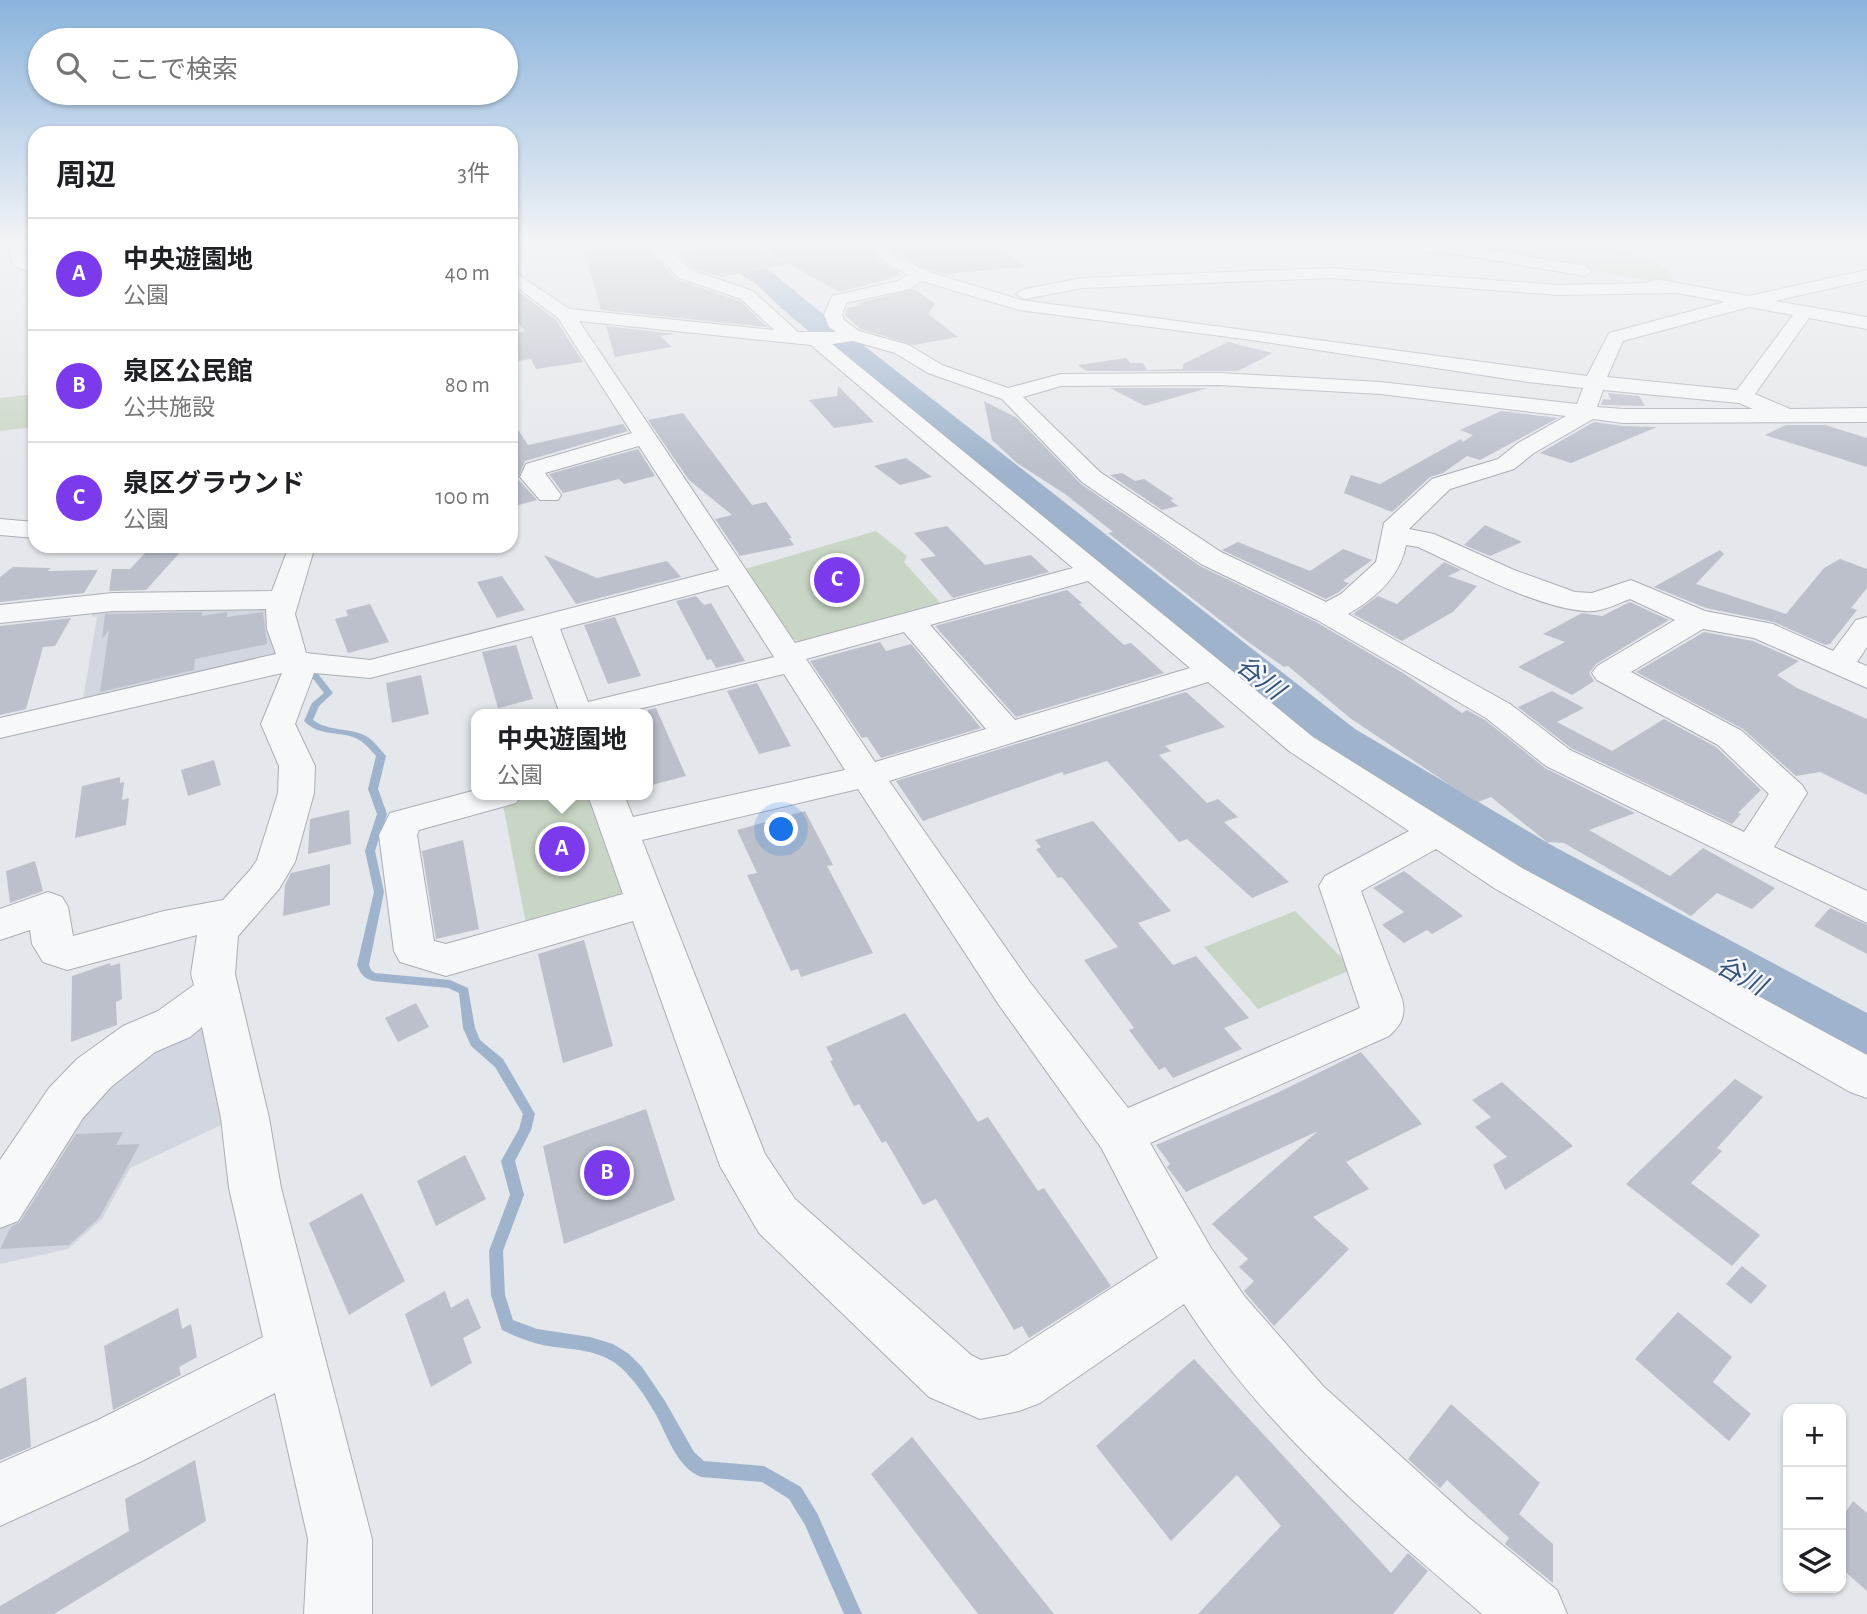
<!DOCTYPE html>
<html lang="ja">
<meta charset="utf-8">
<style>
body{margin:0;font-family:"Alegreya Sans","Noto Sans JP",sans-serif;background:#f6f6f6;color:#202124}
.controls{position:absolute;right:21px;bottom:21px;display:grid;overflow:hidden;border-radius:14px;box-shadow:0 2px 5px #0004}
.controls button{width:63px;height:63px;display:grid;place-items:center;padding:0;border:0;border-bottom:2px solid #e0e0e0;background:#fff;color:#202124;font:35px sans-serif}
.you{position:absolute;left:782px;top:830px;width:24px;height:24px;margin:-18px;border:5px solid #fff;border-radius:50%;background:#1a73e8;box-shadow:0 0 0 10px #1a73e833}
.badge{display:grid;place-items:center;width:46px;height:46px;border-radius:50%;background:#7c3aed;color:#fff;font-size:23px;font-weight:700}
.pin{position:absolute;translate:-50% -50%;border:4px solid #fff;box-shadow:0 2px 7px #0006}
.popup{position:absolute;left:471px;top:709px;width:182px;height:91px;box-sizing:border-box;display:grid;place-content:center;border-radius:14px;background:#fff;filter:drop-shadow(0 2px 5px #0005);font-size:23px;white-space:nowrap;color:#757577}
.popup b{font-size:26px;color:#202124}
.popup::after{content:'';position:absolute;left:50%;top:100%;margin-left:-14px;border:14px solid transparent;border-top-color:#fff}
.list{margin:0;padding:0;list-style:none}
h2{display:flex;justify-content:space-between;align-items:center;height:91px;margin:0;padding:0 28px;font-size:30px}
h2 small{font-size:23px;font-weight:400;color:#757577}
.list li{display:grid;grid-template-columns:46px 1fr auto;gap:21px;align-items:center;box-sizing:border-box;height:112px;padding:0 28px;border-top:2px solid #e0e0e0}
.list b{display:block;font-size:26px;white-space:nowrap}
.list p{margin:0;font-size:23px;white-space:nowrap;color:#757577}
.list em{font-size:23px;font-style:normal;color:#757577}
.icon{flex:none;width:38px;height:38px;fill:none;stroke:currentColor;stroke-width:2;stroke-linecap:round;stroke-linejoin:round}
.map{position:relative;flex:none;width:1867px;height:1614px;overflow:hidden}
.search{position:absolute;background:#fff;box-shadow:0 2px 5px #0004;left:28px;top:28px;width:490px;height:77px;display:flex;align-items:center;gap:18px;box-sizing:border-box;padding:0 24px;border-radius:38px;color:#757577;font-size:26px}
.panel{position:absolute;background:#fff;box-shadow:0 2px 5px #0004;left:28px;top:126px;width:490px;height:427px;border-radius:21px}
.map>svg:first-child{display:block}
.built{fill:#d2d6de}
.green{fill:#c9d6c5}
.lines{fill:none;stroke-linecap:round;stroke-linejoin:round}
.stream{fill:#9fb4cc;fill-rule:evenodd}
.river{fill:#9fb4cc;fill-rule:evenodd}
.building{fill:#bbc0ca}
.minor-casing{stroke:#a9aeb7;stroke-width:2}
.minor{fill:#f7f8fa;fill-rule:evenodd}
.labels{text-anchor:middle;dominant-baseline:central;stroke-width:5;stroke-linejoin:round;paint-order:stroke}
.water-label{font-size:26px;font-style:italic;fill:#34527a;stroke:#f4f6f9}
</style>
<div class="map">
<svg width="1867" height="1614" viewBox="0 0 1867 1614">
<rect width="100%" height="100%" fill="#e4e7ec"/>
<!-- built -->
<path class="built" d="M266,604l13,50 -197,51 15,-88 -5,-1 1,-8z
M202,1019l30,101 -102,48 -28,51 -34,30 -68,15v-44l86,-124z"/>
<!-- green -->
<path class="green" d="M1400,242h198l62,22 10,8 6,13 -207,-35z
M35,394v33l-35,4v-33z
M876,531l31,25 -3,6 40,45 -143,35 -8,-3 -48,-70z
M526,795h68l35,99 -103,30 -23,-119 5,-5z
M1295,911l58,58 -95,40 -54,-62z"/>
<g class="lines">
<!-- stream -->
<path class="stream" d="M312,674h6l15,19 -14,13 -6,14c16,12 36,7 53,16 8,5 14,13 20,20l-8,33 9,25 -12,37 9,41 -15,73 2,5 4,3 75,7 18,8 7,40 5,12 23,19 32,55 -4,16 -16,31 9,34 -21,56 2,44 8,25 24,9 53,8 23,7 16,10 13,13 23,34 29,51 10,9 60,5 37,21 16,26 45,101h-18l-39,-89 -16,-26 -27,-17 -61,-5c-25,-10 -34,-43 -46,-64 -10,-17 -21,-34 -36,-47 -20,-17 -47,-16 -71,-20 -17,-3 -31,-9 -46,-16l-11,-35 -2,-44 21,-56 -9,-34 18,-32 4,-15 -28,-47 -24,-21 -8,-18 -4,-35 -11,-5 -75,-7c-10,-3 -12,-7 -16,-16l17,-73 -9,-41 12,-37 -9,-25 8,-33c-7,-8 -14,-17 -26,-20 -17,-4 -32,-1 -46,-15l8,-18 12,-10 -13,-17z"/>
<!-- river -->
<path class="river" d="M687,242h30l56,31 35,29 547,427 198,117 314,167v62l-25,-9 -330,-191 -193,-124 -531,-437 -33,-31z"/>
</g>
<!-- building -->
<path class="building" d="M604,242h38l35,38 63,21 27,26 -166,-17 -18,-65z
M738,242l51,22 -25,-15 66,-7h37l11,18 25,15 -65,17 -48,-28 -69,13 -29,-9 -14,-15z
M888,242h106l31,25 -80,7 -18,-5 -34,-19z
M511,286l45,34 27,42 -47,7 -5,-10 -20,3v-27l14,-4 -14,-16z
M914,289l21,14 -7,11 30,23 -44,8 -54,-16 -15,-14 2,-7 15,-3 -4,-2z
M606,326l69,8 -15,2 12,11 -57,10z
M1228,342l45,11 -35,18h-152l-8,-6 48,-7 5,5h12l4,7 36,-1v-5z
M838,386l36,36 -40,6 -25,-28 28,-4z
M1110,388h98l-63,18z
M1608,393l31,3 6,10 -44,-1 2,-6 8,1z
M984,401l33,17 64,66 119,82 116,56 87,51 59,40 5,-3 18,10 60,48 90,45 -46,17 81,46 33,-28 72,40 -23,21 -35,-16 -26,23 -127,-73 -17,-1 -56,-45 -13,5 -10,-5 -118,-79 -62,-52 -4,1 -33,-23 -143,-111 5,-1 -48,-38 -48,-31 -25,-23z
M1501,411l57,7 -78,42 -13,-4 -24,17 -13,4 -38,35 -48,-19 7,-18 29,9 81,-45 2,3 10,-7 -13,-5z
M683,413l69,92 14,-3 26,36h-3l5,7 -54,11 -25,-37 17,-4 -43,-35 -41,-60z
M511,419l17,26 95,-21 5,7 -103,30 -7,18 19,21 -26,7z
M1594,422l29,4 34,1 -86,36 -31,-10z
M1786,425h39l42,13v29l-102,-32z
M638,449l17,27 -31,8 -5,-5 -56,14 -14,-19z
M906,458l26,19 -32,8 -26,-19z
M1122,473l13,8 9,-2 30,20 -4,1 8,6 -16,4 -52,-35z
M1485,525l37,17 -32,14 -26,-11z
M947,526l38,39 46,-10 18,17 -96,26 -33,-39 16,-3 -22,-23z
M1238,542l72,29 33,-22 29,11 -29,21 6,2 -10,9 -13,7 -104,-49z
M184,548l-38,42 -37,1 3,-22h18l19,-20z
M1720,550l4,4 -28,30 90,30 38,-46 16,-9 27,10v19l-16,20 6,2 -27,34 -5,1 -51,-23 -68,-14 -52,-21z
M544,555l53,23 70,-17 14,16 -105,27z
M1444,562l17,8 -13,6 29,10 -24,26 -51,29 -49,-27 25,-18 19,8z
M13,567l38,1 -4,3 51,-1 -14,23 -84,9v-25z
M502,576l23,34 -28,8 -20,-36z
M1067,590l15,13 -3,1 45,41 7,-2 33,30 -148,44 -81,-91z
M696,596l8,9 7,-2 34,58 -29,7 -5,-9 -4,1 -31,-59z
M1630,602l39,18 -73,44 -7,9 5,8 -22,14 -54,-28 47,-25 -22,-8 39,-21 20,3z
M370,604l19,38 -41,11 -13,-34 13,-3 -2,-6z
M202,612v4l25,-4v5l36,-5 4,32 -72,15 -1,11 -94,22 9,-62 -7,9 3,-25z
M615,617l26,59 -33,8 -24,-59z
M71,618l-16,28 -12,1 -17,62 -26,6v-89z
M1704,632l49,9 46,20 -22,14 20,13 70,31v76l-47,-23 -24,4 -53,-47 -107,-57z
M880,642l6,9 25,-7 70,84 -100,30 -14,-21 -5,1 -52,-77z
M516,645l17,54 -35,9 -16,-56z
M421,675l8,39 -37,9 -6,-40z
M757,683l34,63 -32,8 -32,-63z
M1552,691l32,17 -27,14 55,29 52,-32 52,28 45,43 -23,23 3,1 -9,10 -161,-76 -53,-41z
M1186,692l39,35 -60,19 6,5 -12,4 48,48 11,-4 20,18 -14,5 65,60 -37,16 -65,-59 -8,3 -72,-81 -43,14 -2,-3 -139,49 -27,-40z
M656,708l30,68 -38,10v-76z
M214,760l7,25 -33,11 -7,-26z
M120,777v6l4,-1 -2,18 7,-2 -3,27 -51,13 7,-52z
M349,810l2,34 -43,10 2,-35z
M805,811l28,54 -6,1 46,87 -72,24 -3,-8 -7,2 -44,-96 10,-2 -20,-43z
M1093,821l78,90 -33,12 35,42 23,-9 53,62 -25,10 18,21 -69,29 -8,-11 -6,3 -30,-40 5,-2 -50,-68 34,-13 -56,-70 -4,1 -22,-29 5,-2 -6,-7z
M463,840l16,89 -43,10 -14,-88z
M35,861l8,30 -33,12 -4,-32z
M330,864v41l-47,11 2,-31 6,-12z
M1404,871l59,45 -31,18 -5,-4 -23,13 -22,-18 22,-13 -31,-24z
M1830,908l37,17v29l-53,-28z
M584,940l29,106 -50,17 -25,-109z
M110,963l1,3 9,-3 2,36 -6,3 1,23 -46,17 1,-66z
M416,1003l13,24 -31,15 -13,-24z
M905,1013l73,109 10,-5 50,74 6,-3 67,98 -82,52 -7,-12 -8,4 -78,-131 -13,6 -37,-64 -4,2 -23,-39 -5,2 -24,-45 3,-1 -7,-13z
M1361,1052l61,72 -76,38 23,27 -56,28 36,32 -75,77 -30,-35 10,-10 -15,-14 9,-8 -36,-35 106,-93 -132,61 -19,-25 3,-3 -14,-19 121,-52z
M1735,1079l28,18 -46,51 5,3 -31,32 69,52 -28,31 -106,-82z
M1502,1082l71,64 -68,44 -12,-25 14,-8 -32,-30 16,-10 -19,-17z
M646,1109l29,91 -111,44 -21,-98z
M123,1132l-7,13 24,-1 -41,74 -30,27 -69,4 11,-22 9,-5 56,-88z
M465,1155l21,44 -50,27 -19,-45z
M362,1193l43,88 -56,34 -40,-92z
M1742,1266l25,20 -16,18 -25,-20z
M445,1291l6,17 17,-10 13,30 -18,10 9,25 -41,24 -26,-73z
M178,1308l4,21 9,-5 6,33 -18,10 2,8 -68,35 -9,-64z
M1678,1312l54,45 -19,25 38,32 -22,27 -94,-82z
M1194,1359l197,214 17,-20 20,18 -35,43h-195l83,-88 -44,-51 -66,66 -75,-95z
M26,1377l5,70 -31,13v-71z
M1451,1404l89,79 -21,31 34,30v39l-48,-39 4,-6 -62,-58 -7,8 -32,-29z
M912,1437l142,177h-76l-107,-140z
M195,1460l11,61 -152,93h-54v-8l129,-75 -4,-32z
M1853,1501l14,12v78l-26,-23v-49z"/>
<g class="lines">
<defs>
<path id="minor" d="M6,242h16l4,17 9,5v11l-22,-10z
M645,242h17l29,28 62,21 45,41h38l-7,-5 -5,-12 8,-19 66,-15 10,-6 -29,-17 -10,-16h16l6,10 35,19 95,29 566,76 22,-43 116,-31 -48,-9 -119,2 -228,-17 -248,10 -57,11 -9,-5 9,-5 57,-11 248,-10 228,17 89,-2 8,-4 94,17 118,-26v10l-92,21 92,16v12l-58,-11 -54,76 35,15 77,-1v14l-244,1 -30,-4 -59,34 -20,16 -64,20 -41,40 25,5 80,36 61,22 17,1 39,-13 74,31 68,13 60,27 23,-31 11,-3v30l-10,15 10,4v22l-113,-50 -51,-9 -72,43 111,59 60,54 5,8 -33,54 93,44v32l-321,-157 -60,-48 -169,-98 -116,-56 -119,-82 -80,-83 -74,-26 -33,-20 -42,-12 -21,3 481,393 209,131 345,187v43l-17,-6 -356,-204 -58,-39 -75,42 41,108c4,17 0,25 -13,37l-239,107 61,105 34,49 78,89 145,131 89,73 10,24h-85c-108,-92 -222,-190 -298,-310l-144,99 -21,8 -39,8 -51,-22 -170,-164 -39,-67 -87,-245 -187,55 -46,-14 -6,-11 -15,-116 11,-22 86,-23v5h45l-5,8 -97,27 -2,5 17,106 12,3 177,-50 -35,-99h36l9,22 212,-47 -61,-96 -166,40h-58l-28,-78 -162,42 -56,-5 -19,51 20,42 -1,27 -19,69 -16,27 -41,47 -3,38 34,144 12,70 91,351v75h-68l4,-75 -33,-146 -135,69 -140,64v-63l98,-43 165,-83 -34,-149 -8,-70 -19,-91 -12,10 -35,15 -44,35 -28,31 -65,103 -18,7v-68l49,-72 28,-29 46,-33 35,-15 36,-26 -3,-11 6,-39 -130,35 -24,-8 -11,-18 -2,-14 -30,10v-31l48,-17 14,5 6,10 5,29 91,-25 59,-11 28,-31 6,-9 21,-67 1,-27 -18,-42 21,-51 -282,65v-20l276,-64 -9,-25 -1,-20 -153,2 -113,12v-18l113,-12 159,-2 17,-45h26l-20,68 11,39 64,7 349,-90 -80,-124 -94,27 16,22 -3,5h-18l-20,-23 6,-13 106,-31 -74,-115 -47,-35v-13l59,39 204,21 -33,-31 -62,-21zM922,281l97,29 233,30 276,42 55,6 -6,16 -197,-22 -160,-9 -159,1 -53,14 -66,-23 -33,-20 -50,-14 -15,-11 -2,-5 4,-12 64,-14zM1749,307l44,8 -56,75 -130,-13 16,-36zM579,321l232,24 262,223 -278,75zM1220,385l160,9 186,22 -48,27 -20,16 -66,20 -48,44 -8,39 -35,32 -15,8 -105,-50 -121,-80 -77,-75 38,-11zM1603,390l136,13 14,6h-130l-26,-2zM1406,545l12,2c44,20 129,67 176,64 12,-1 25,-8 36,-12l45,21 -78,46 -5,7 5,7 121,65 51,49 -25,38 -174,-82 -60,-46 -162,-90c28,-16 52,-37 58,-69zM1088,581l102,87 -175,52 -85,-95zM728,585l46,72 -186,45 -28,-73zM904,632l82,97 -111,33 -69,-103zM1208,682l81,69 120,80 -84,45 -6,10 41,122 -232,100 -99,-127 -140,-200zM858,789l141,216 103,144 56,109 -150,97 -27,5 -10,-5 -176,-156 -30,-45 -123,-314z
M1381,242l87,4 116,20 8,5 -8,5 -116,-20 -79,-9z
M0,519l35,3v16l-35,-3z"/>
</defs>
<!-- minor casing -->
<use href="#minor" class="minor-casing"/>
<!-- minor -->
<use href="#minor" class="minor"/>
</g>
<!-- sky -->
<linearGradient id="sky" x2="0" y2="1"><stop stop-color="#8bb4dd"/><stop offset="0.52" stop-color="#f3f4f6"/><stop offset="1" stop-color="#f3f4f6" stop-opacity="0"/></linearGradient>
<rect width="1867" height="468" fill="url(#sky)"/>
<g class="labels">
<!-- water labels -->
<g class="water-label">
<text transform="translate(1260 678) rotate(39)">谷川</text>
<text transform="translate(1741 976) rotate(29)">谷川</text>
</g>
</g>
</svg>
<div class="controls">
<button>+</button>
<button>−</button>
<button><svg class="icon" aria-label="layers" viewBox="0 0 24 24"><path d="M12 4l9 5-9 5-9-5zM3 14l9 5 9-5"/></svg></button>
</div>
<div class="you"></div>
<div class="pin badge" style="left:562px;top:849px">A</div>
<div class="popup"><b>中央遊園地</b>公園</div>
<div class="pin badge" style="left:607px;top:1173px">B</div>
<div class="pin badge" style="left:837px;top:580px">C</div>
<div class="search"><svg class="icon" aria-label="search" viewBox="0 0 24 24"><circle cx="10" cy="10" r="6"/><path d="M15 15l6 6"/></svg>ここで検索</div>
<section class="panel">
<h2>周辺<small>3件</small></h2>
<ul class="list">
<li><span class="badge">A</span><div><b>中央遊園地</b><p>公園</p></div><em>40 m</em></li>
<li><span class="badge">B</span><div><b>泉区公民館</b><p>公共施設</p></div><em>80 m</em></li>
<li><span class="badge">C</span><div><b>泉区グラウンド</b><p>公園</p></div><em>100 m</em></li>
</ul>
</section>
</div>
